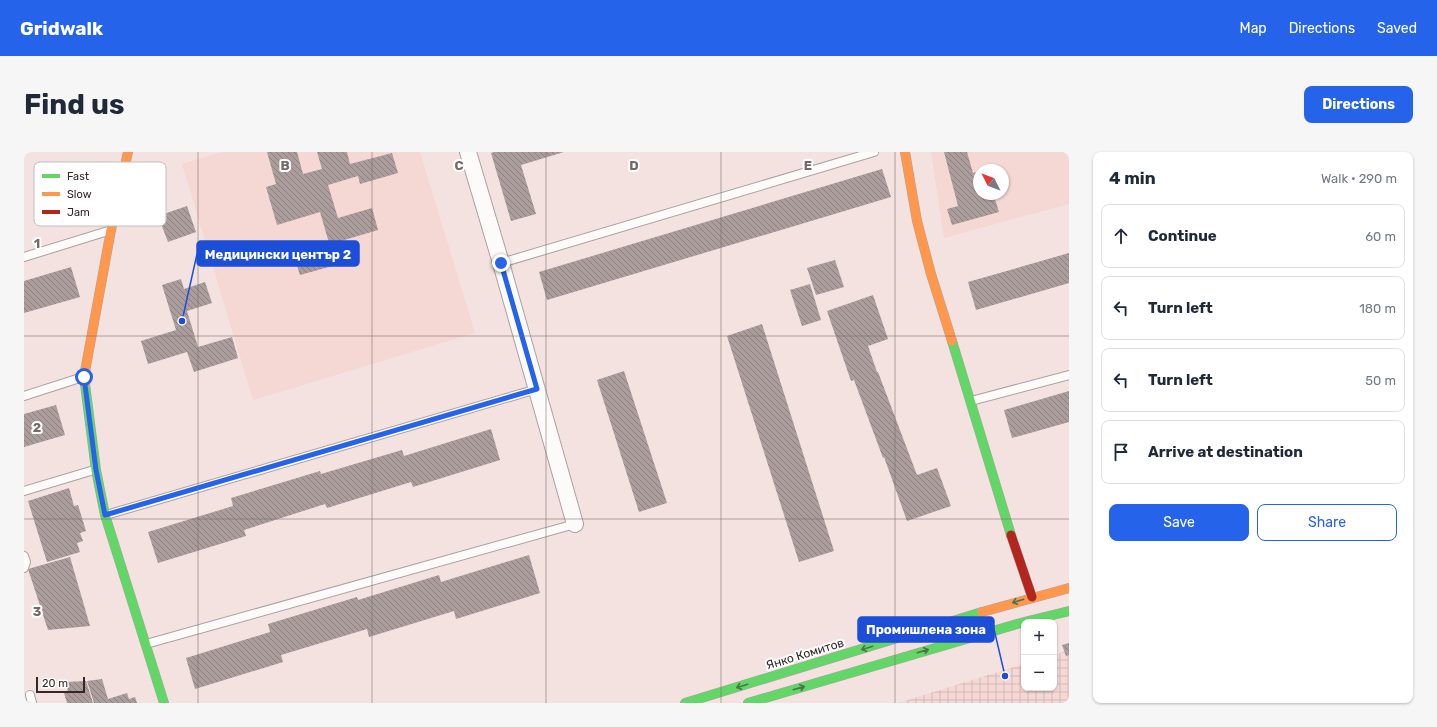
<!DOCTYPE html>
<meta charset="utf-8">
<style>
body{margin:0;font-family:Rubik,sans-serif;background:#f6f6f7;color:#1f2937}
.controls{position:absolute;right:12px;bottom:12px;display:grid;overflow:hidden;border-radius:8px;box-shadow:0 1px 3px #0004}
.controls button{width:36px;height:36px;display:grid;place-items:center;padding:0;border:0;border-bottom:1px solid #e0e1e3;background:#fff;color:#1f2937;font:20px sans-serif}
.compass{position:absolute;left:949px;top:12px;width:36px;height:36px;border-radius:50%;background:#fff;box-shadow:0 1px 3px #0004;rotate:312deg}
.scale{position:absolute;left:12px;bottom:10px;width:49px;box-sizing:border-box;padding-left:4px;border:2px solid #342827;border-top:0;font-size:11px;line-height:14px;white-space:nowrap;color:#342827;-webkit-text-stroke:3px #fff;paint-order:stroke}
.stop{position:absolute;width:12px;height:12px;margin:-9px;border:3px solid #2563eb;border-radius:50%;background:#fff}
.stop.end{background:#2563eb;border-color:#fff;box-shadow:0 1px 4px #0008}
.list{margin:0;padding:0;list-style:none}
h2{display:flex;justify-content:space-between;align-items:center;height:52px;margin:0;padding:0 16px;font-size:17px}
h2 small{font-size:13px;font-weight:400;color:#747a83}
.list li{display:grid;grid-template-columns:26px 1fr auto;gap:12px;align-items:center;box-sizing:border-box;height:64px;margin:0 8px 8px;padding:0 8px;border:1px solid #e0e1e3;border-radius:8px}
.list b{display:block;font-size:15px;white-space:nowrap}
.list em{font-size:13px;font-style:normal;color:#747a83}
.actions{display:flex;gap:8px;padding:12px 16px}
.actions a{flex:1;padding:9px 0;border:1px solid #2563eb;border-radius:8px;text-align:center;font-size:14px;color:#2563eb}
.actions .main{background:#2563eb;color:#fff}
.icon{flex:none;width:22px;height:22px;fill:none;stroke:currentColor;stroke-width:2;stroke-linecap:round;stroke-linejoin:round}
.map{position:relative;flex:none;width:1045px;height:551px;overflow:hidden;border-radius:8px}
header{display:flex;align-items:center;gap:24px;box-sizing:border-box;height:56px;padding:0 20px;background:#2563eb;color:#fff}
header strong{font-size:19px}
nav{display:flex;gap:22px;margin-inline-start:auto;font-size:14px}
.intro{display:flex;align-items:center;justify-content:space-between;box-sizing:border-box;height:96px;padding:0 24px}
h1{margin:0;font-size:28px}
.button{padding:10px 18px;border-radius:8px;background:#2563eb;color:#fff;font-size:14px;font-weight:700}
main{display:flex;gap:24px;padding:0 24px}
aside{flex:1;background:#fff;border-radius:8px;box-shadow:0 1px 3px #0004}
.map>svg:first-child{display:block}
.built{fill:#f5d7d4;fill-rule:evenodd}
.industrial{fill:url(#industrial-grid)}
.building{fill:url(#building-back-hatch)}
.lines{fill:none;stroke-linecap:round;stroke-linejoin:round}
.lane-casing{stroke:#ada19f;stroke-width:10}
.street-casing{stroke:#ada19f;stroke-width:18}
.fast-casing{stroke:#ada19f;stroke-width:10}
.slow-casing{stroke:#ada19f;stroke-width:10}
.jam-casing{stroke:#ada19f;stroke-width:10}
.lane{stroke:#fdfbfa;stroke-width:8}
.street{stroke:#fdfbfa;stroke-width:16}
.fast{stroke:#63d668;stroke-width:9}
.slow{stroke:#ff974d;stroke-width:9}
.jam{stroke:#b3261e;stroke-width:9}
.oneway{stroke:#497644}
.route{stroke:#2563eb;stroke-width:5}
.grid{fill:none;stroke:#776968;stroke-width:1;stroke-opacity:0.55}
.labels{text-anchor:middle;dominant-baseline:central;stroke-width:4;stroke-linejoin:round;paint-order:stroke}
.street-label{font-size:12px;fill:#342827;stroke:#fff}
.key{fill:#fff;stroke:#c2bebe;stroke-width:1}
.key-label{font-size:11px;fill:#342827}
.grid-label{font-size:13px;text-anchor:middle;font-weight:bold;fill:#776968;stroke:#fff;stroke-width:4;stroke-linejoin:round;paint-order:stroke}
.leader{fill:none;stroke:#1d4ed8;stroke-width:1.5}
.callout-dot{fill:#1d4ed8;stroke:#fff;stroke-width:1.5}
.callout{fill:#1d4ed8;stroke:#1d4ed8;stroke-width:1.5}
.callout-label{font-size:13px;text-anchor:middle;font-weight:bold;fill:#fff}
</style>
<header>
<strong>Gridwalk</strong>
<nav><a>Map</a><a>Directions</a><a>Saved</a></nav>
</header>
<div class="intro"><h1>Find us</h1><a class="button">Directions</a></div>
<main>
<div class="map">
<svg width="1045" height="551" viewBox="0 0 1045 551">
<defs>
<pattern id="industrial-grid" width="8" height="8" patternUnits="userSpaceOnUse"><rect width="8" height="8" fill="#f5d7d4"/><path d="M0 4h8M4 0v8" fill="none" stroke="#d3b9b6"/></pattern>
<pattern id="building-back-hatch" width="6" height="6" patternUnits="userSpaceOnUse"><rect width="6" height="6" fill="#aa9d9c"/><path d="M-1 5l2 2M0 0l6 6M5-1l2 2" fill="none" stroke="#8b807f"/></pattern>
</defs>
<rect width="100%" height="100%" fill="#f3e2e0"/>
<!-- built -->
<path class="built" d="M198,0h198l55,181 -222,67 -71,-236z
M907,0h138v52l-125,34zM955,18h24v24h-24z"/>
<!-- industrial -->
<path class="industrial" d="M1045,498v53h-171l126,-39v24h30v-33z"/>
<!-- building -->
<path class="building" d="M243,0h30l6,22 19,-5 -5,-17h30l3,12 42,-11 6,20 -38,11 -2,-8 -30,9 10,33 34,-10 6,22 -37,11 6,21 -47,13 -7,-22 36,-10 -9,-31 -43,13 -11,-38 10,-3z
M470,0h70l-43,13 15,49 -25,7 -20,-68z
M920,0h23l6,21 6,-2v23h7l1,4 7,-2 5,16 -47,13 -5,-16 11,-3z
M858,17l9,28 -344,103 -8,-28z
M163,54l9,26 -28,10 -10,-26z
M1045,101v30l-93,27 -8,-28z
M811,108l9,27 -28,8 -9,-27z
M47,115l9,30 -56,16v-32z
M157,127l3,10 21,-7 7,21 -25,8 11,36 34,-10 6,21 -44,14 -7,-20 -39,12 -7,-23 35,-11 -14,-45z
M786,132l11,36 -19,6 -12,-36z
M849,143l15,44 -20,7 9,26h1l39,103 20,-7 14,38 -44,15 -23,-64 -1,1 -29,-78 -3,1 -24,-70z
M738,172l72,227 -35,11 -72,-226z
M600,219l43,132 -28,9 -42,-132z
M1045,239v31l-57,16 -8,-28z
M32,253l9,30 -41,12v-33z
M467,277l9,31 -87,27 -2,-5 -84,26 -2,-4 -81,26 2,6 -88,27 -10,-31 85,-26 -2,-8 89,-27 1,3 81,-24 2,6z
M45,336l5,18 4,-1 8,26 -6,2 3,8 -6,2 3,9 -33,10 -19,-61z
M505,403l11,38 -84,26 -2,-8 -85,26 -2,-8 -86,26 2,7 -88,27 -9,-31 84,-26 -2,-8 89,-27 1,3 81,-25 2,7z
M46,405l20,69 -42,4 -20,-61z
M1045,491v12l-3,1 -4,-11z
M78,527l6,20 19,-6 2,6 6,-2 2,6h-43l-7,-22z
M62,529l7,22h-26l-3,-10 4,-1 -3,-10z"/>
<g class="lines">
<defs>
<path id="lane" d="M0,105l84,-26
M477,111l373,-111
M0,244l59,-19
M947,249l98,-26
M0,339l70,-21
M82,363l431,-126
M0,404l2,6 -2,6
M122,492l429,-120
M6,543l2,8"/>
<path id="street" d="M444,0l33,111 74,261"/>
<path id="fast" d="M928,189l59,194
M61,232l11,86 9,45 59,188
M1000,470l45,-11
M661,551l297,-91
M724,551l276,-81"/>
<path id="slow" d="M881,0l12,69 14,53 21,67
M61,232l-1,-7 27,-147 17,-78
M958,460l87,-24"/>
<path id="jam" d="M987,383l21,62"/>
</defs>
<!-- lane casing -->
<use href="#lane" class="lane-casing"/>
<!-- street casing -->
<use href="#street" class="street-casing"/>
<!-- fast casing -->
<use href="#fast" class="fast-casing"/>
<!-- slow casing -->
<use href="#slow" class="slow-casing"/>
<!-- jam casing -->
<use href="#jam" class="jam-casing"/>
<!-- lane -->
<use href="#lane" class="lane"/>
<!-- street -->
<use href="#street" class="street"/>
<!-- fast -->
<use href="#fast" class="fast"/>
<!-- slow -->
<use href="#slow" class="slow"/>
<!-- jam -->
<use href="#jam" class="jam"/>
</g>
<!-- one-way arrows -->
<defs><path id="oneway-shaft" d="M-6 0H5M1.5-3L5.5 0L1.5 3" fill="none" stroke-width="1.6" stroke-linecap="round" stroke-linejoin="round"/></defs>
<g class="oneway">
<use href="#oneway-shaft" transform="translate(994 449) rotate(163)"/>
<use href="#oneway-shaft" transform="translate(843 496) rotate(163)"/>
<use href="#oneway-shaft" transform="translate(899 499) rotate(-16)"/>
<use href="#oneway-shaft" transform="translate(718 534) rotate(163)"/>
<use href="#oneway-shaft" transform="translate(775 536) rotate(-16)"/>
</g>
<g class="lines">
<!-- route -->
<path class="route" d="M60,225l12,93 9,45 432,-126 -36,-126"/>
</g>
<!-- grid -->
<path class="grid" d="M174,0v551M348,0v551M522,0v551M697,0v551M871,0v551M0,184h1045M0,367h1045"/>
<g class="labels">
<!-- street labels -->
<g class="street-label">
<text transform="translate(781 502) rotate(-17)">Янко Комитов</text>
</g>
</g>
<!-- legend -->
<rect x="10" y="10" width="132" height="64" rx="6" class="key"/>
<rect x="18" y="22" width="18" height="4" fill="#63d668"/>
<rect x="18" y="40" width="18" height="4" fill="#ff974d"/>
<rect x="18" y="58" width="18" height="4" fill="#b3261e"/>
<g class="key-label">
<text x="43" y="28">Fast</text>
<text x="43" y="46">Slow</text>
<text x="43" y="64">Jam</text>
</g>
<g class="grid-label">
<text x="261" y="18">B</text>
<text x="435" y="18">C</text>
<text x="610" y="18">D</text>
<text x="784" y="18">E</text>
<text x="13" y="96">1</text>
<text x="13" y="280">2</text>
<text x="13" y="464">3</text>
</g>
<!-- callouts -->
<path class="leader" d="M158 169L173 102M981 524L970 477"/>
<g class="callout-dot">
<circle cx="158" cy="169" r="4"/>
<circle cx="981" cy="524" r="4"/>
</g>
<g class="callout">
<rect x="173" y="89" width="162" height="25" rx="4"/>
<rect x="834" y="465" width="136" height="25" rx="4"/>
</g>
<g class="callout-label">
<text x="254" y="107">Медицински център 2</text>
<text x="902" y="482">Промишлена зона</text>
</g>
</svg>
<div class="controls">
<button>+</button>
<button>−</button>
</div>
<svg class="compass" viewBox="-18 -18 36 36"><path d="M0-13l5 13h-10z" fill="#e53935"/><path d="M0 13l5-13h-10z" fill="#747a83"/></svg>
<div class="scale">20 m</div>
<div class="stop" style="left:60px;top:225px"></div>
<div class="stop end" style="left:477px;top:111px"></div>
</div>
<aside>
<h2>4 min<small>Walk · 290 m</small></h2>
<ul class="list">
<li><svg class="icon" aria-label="ahead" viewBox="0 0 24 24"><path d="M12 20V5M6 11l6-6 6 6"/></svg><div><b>Continue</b></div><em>60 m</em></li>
<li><svg class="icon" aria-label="left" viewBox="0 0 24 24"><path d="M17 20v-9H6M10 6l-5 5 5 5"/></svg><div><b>Turn left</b></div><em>180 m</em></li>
<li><svg class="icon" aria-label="left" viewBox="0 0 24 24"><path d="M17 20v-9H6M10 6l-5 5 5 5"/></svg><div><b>Turn left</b></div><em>50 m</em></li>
<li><svg class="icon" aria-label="arrive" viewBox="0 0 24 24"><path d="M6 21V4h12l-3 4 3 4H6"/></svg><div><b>Arrive at destination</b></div></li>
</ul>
<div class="actions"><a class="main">Save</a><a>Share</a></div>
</aside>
</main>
